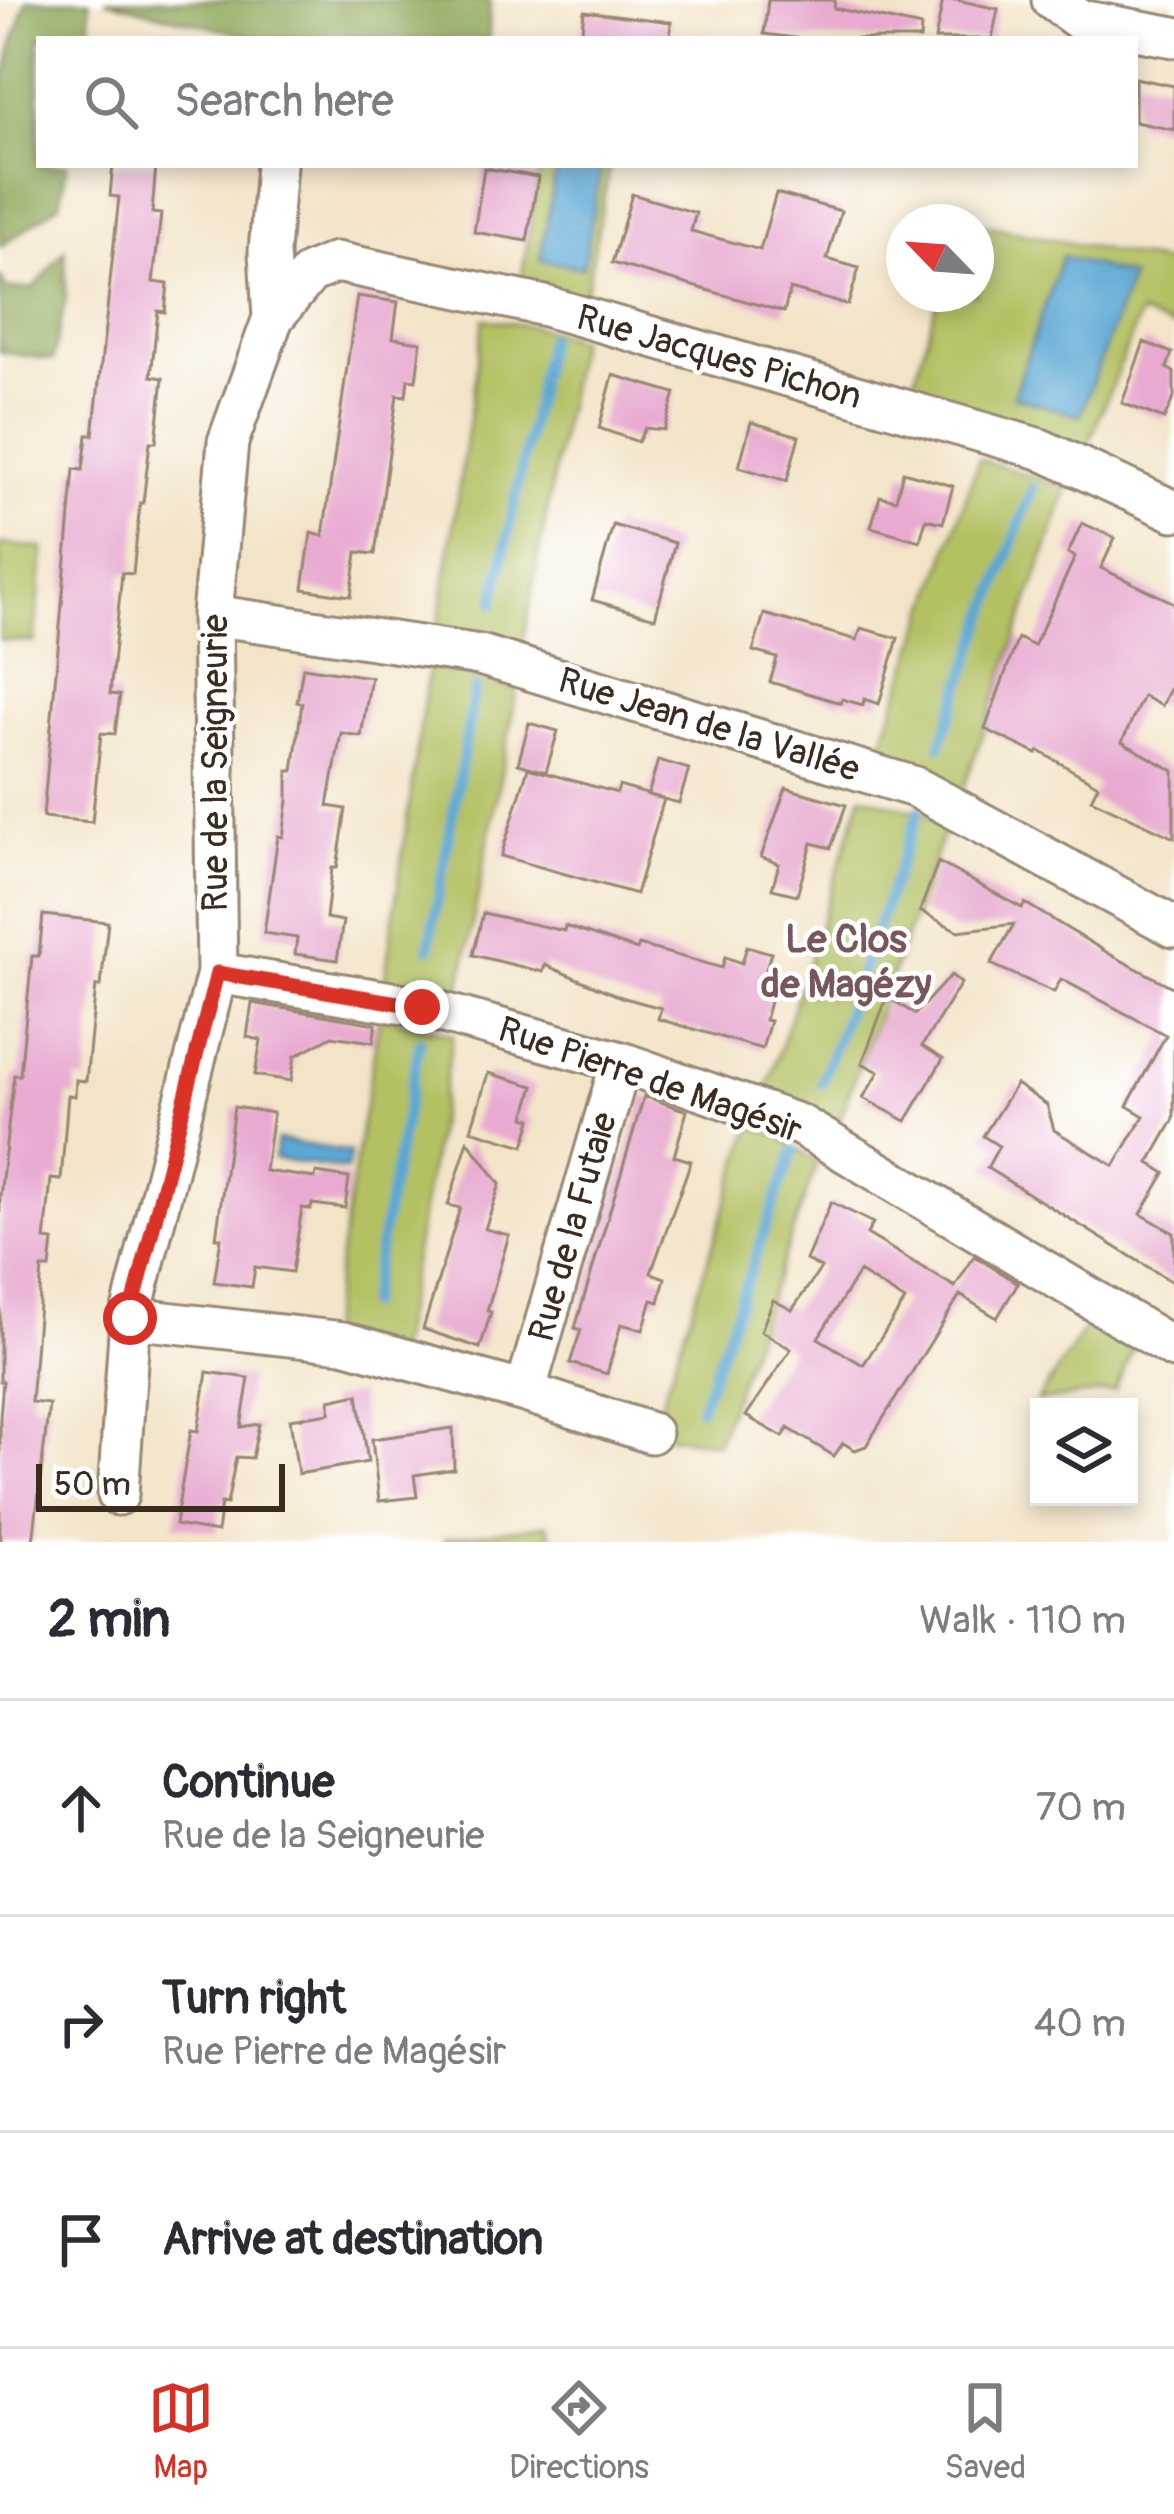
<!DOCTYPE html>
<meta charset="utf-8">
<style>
body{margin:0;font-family:Pangolin,sans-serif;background:#f2f2f3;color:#2b2b33}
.controls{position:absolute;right:36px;bottom:36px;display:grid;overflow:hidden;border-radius:0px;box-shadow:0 6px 18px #0003}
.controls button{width:108px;height:108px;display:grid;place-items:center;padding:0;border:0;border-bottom:3px solid #e1e1e2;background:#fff;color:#2b2b33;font:60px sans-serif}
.compass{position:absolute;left:886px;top:204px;width:108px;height:108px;border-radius:50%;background:#fff;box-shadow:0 6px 18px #0003;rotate:295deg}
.scale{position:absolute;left:36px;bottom:30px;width:249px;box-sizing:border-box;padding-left:12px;border:6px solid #3b2a1e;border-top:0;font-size:33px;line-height:42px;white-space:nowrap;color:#3b2a1e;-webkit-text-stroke:9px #fff;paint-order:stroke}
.stop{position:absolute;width:36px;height:36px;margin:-27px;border:9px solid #d93025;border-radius:50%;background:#fff}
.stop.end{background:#d93025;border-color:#fff;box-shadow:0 3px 12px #0008}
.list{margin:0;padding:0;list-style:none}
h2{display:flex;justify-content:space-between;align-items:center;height:156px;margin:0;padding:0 48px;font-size:51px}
h2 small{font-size:39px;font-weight:400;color:#7c7c81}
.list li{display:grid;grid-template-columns:78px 1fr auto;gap:36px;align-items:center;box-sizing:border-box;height:216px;padding:0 48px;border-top:3px solid #e1e1e2}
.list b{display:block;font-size:45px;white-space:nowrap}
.list p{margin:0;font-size:39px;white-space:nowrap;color:#7c7c81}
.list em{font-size:39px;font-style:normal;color:#7c7c81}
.icon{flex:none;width:66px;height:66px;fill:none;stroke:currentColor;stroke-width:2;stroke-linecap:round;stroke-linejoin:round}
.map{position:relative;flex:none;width:1174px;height:1542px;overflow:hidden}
.search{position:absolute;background:#fff;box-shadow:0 6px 18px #0003;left:36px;right:36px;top:36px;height:132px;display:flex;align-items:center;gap:30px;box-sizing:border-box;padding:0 42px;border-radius:0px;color:#7c7c81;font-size:45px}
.sheet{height:804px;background:#fff}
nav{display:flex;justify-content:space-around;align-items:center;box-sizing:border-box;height:168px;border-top:3px solid #e1e1e2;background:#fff;font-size:33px;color:#7c7c81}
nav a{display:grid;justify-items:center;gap:6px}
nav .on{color:#d93025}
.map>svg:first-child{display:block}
.green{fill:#b3c163;stroke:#777640;stroke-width:3}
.forest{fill:#8ea759;stroke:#64683c;stroke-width:3}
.water{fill:#5ba7d4;stroke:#4b6879;stroke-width:3}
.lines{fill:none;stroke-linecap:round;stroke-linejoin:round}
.stream{stroke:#5ba7d4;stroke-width:10}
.building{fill:#e8aad0;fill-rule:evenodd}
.street-casing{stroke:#978773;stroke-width:45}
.street{stroke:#fff;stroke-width:39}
.route{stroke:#d93025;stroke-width:15}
.labels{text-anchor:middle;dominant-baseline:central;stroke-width:9;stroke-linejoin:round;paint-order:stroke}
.street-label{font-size:36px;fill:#3b2a1e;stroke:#fff}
.neighbourhood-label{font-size:39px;font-weight:bold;fill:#78575c;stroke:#fff}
</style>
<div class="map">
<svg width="1174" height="1542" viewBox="0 0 1174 1542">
<rect width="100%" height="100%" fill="#fff"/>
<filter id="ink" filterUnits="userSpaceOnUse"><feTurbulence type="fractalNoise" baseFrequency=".00833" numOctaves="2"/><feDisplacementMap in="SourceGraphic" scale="24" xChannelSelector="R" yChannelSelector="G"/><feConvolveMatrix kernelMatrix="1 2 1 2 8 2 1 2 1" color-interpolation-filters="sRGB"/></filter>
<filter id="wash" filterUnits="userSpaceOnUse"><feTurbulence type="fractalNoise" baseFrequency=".004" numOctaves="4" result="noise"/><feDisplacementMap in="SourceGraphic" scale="48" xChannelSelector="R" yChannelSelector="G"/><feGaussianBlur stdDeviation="2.7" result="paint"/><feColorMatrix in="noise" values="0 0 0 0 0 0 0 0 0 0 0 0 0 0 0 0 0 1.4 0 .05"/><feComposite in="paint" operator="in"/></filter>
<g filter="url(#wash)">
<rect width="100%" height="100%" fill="#f3e4c8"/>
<!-- green -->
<path class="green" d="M540,165h70l-26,137 -64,-15z
M976,223l198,42v63l-34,-14 -56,142 -137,-55 -36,-10 28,-97h37z
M484,319l53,8 41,13 -57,313 -84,-19z
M979,459l89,29 -106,305 -85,-35z
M0,544l44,4 -10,94 -34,-2z
M429,665l88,24 -60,316 -73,-21z
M862,795l86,27 -113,309 -70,-36z
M380,1015l73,20 -55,315 -71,-17z
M752,1125l28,12 37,26 -100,280 -66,-10z
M1092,1318l43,26 -20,47 -78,10z
M547,1525l6,17h-108l-1,-3z"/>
<!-- forest -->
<path class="forest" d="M27,0h63v39h-51v126h28l-7,39 -60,43v-150l14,-59z
M105,0h385l-1,39h-230z
M65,250l1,47 -13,63 -53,-8v-77l6,14 28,-1z"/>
<!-- water -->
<path class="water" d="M557,165h45l-19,103 -43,-8z
M1062,256l69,21 -51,139 -67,-20z
M277,1140l73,12 -3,18 -73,-11z"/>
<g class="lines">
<!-- stream -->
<path class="stream" d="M494,603l54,-265
M940,746l93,-259
M429,949l46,-262
M821,1084l98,-274
M368,1305l52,-264
M700,1409l94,-259"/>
</g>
<g id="blocks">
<!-- building -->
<path class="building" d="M768,0h67l-1,8 87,19 -1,12h-117l-39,-5z
M943,0h14l41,9 -6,30h-57z
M584,11l87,11 -1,17h-89z
M1135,78l39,8v44l-39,-8z
M113,165h43l-4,48 9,1 -8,68 15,2 -3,28 -7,-1 -7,65 12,2 -7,64h-6l-7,61h-3l-7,71 -11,-1 -12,121 10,1 -5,39 -14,-1 -9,89 -49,-5 31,-348 9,1 4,-35h6l11,-97 15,-141 -9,-1z
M484,168l54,9 -11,64 -53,-9z
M776,193l65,18 -14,48 32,9 -11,37 -58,-16 -6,23 -172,-49 20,-69 64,19 -5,18 69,19z
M357,296l41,6 -5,36 28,4 -5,38 -8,-1 -2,17 -9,-1 -22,159 -18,-2 -6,44 -48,-7 8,-56 12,3z
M1144,342l28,11 -5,15 7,4v25l-10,22 -42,-16z
M613,375l62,18 -11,37 -19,-2 -7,14 -39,-14z
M751,422l48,14 -12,45 -48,-14z
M903,472l50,14 -10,37 -17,-4 -6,22 -49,-14 9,-31 16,4z
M1082,523l33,15 -14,30 73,35v76l-12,27 -19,-10 -21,46 52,29v67l-83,-39 7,-14 -59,-34 -2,3 -52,-25 33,-91 16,8 41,-89 -7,-4z
M613,525l62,18 -20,75 -63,-18z
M764,614l93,26 4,-12 37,10 -19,66 -15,-5 -1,6 -21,-6 -1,4 -71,-21 7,-24 -24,-7z
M303,667l68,10 -10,59 -20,-3 -13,73 18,3 -9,59h-5l-6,50 17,3 -6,39 -42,-6 2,-16 -33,-5 14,-97 5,1 5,-36v-30h5l9,-68 -5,-1z
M529,723l29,8 -12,41 -28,-8z
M658,760l31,9 -10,34 -31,-8z
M528,768l89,25 2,-7 45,13 -28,95 -135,-38z
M786,788l60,17 -15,43 -19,-5 -15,52 -25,-6 7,-25 -18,-7z
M938,862l84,46 3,-5 88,53 61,32v131l-25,44 16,10 -24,41 33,19v50l-187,-115 12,-22 -16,-10 33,-52 31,21 7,25 60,36 30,-50 -17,-10 39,-71 -105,-56 -7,13 -63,-28 23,-40 -56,7 -38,-20z
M483,913l81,18 1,-5 72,24 2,-5 83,23 3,-11 17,6 5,-17 24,7 -5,16 12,3 -13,48 5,1 -8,28 -104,-30 3,-11 -40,-11 -76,-32 -2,7 -70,-17z
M43,915l65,7 -7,64h-5l-10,95 -10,-1 -1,16 -7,-1 -7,85 -10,-1 -6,61 8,1 -3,27h-8l-11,134 18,2 -16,138h-33v-126l3,-35h-3v-185l14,-121h6l12,-119h7z
M951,975l10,8 -39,63 21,13 -37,62 -43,-23 16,-26 -17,-9 25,-66 28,17z
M252,1003l124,21 -3,18 -41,-6 -37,20 -4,25 -36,-6 6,-35 -14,-3z
M488,1073l46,13 -9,31 7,2 -8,27 -53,-16z
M644,1096l43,15 -13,45 17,5 -40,112 14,5 -6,24 -7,-2 -9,30 -22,-6 -14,50 -37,-11 11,-33 -6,-2z
M234,1107l39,6 -8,58 50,7 1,-5 33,5 -4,30 -33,-4 -1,5 -9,-1 -10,64 -37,-5 -3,20 -38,-5 7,-44h-5z
M468,1141l32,43 -15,45 24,6 -22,76 4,1 -11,36 -57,-19 37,-121 -12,-3z
M831,1202l42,21 -6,11 88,53 19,-31 44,27 -21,35 -37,-23 -94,151 -11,4 -12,-7 -9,13 -46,-28 -5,9 -37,-21 45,-67 -30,-18 12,-31 19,10 29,-42 -15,-8zM859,1272l46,29 -42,64 -45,-27z
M207,1372l42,6 -8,49 18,-3 -7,34 -16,-1 -9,47 -6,-1 -4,29 -42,-7 16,-95 7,1z
M358,1394l10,68 -70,12 -8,-55 40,-6v-13z
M453,1428l1,41 -40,6 3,22 -38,4 -7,-62z"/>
</g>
</g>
<g filter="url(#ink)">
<use href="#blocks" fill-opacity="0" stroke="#978773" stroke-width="3"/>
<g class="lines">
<defs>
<path id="street" d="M1052,0l28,20 94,17
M273,318l-4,-66 7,-87
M212,615l268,40 435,132 259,140
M217,973l205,34 199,55 179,63 374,223
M130,1318l213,24 182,50 126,41
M525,1392l96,-330
M118,1495l12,-177 87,-345 -5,-358 16,-173 45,-124 37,-45 26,-11 209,44 495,143 134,62"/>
</defs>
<!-- street casing -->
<use href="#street" class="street-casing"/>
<!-- street -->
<use href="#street" class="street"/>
</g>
</g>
<g class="lines" filter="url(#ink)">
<!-- route -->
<path class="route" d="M130,1318l87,-345 205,34"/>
</g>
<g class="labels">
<!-- street labels -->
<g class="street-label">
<text transform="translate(719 357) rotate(16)">Rue Jacques Pichon</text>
<text transform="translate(709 725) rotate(17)">Rue Jean de la Vallée</text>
<text transform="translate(215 763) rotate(-90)">Rue de la Seigneurie</text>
<text transform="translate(650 1080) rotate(19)">Rue Pierre de Magésir</text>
<text transform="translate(573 1227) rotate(-74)">Rue de la Futaie</text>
</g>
<!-- neighbourhood labels -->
<g class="neighbourhood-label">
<text x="846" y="939">Le Clos<tspan x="846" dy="45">de Magézy</tspan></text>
</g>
</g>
</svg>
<div class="controls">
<button><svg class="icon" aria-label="layers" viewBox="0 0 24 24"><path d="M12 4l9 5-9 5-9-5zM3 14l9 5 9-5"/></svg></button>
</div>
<svg class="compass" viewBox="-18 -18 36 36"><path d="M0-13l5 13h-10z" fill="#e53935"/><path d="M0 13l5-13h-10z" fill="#7c7c81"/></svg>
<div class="scale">50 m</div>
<div class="stop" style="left:130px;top:1318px"></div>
<div class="stop end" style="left:422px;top:1007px"></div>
<div class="search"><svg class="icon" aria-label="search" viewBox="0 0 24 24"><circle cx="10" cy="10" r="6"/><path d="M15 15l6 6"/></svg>Search here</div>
</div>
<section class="sheet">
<h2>2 min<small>Walk · 110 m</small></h2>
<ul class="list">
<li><svg class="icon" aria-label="ahead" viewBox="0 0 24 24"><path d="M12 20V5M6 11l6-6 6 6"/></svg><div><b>Continue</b><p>Rue de la Seigneurie</p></div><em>70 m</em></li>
<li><svg class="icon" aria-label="right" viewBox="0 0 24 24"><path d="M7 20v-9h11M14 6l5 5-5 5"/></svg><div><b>Turn right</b><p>Rue Pierre de Magésir</p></div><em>40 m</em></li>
<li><svg class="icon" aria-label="arrive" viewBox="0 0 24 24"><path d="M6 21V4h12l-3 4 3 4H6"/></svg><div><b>Arrive at destination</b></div></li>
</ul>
</section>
<nav>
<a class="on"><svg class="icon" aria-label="map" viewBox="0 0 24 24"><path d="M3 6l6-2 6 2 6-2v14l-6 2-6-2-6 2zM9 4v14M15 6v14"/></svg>Map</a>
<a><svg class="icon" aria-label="directions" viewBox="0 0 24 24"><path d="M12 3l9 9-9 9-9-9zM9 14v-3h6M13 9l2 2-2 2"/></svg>Directions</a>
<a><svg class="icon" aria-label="saved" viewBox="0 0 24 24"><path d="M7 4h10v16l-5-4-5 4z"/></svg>Saved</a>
</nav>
